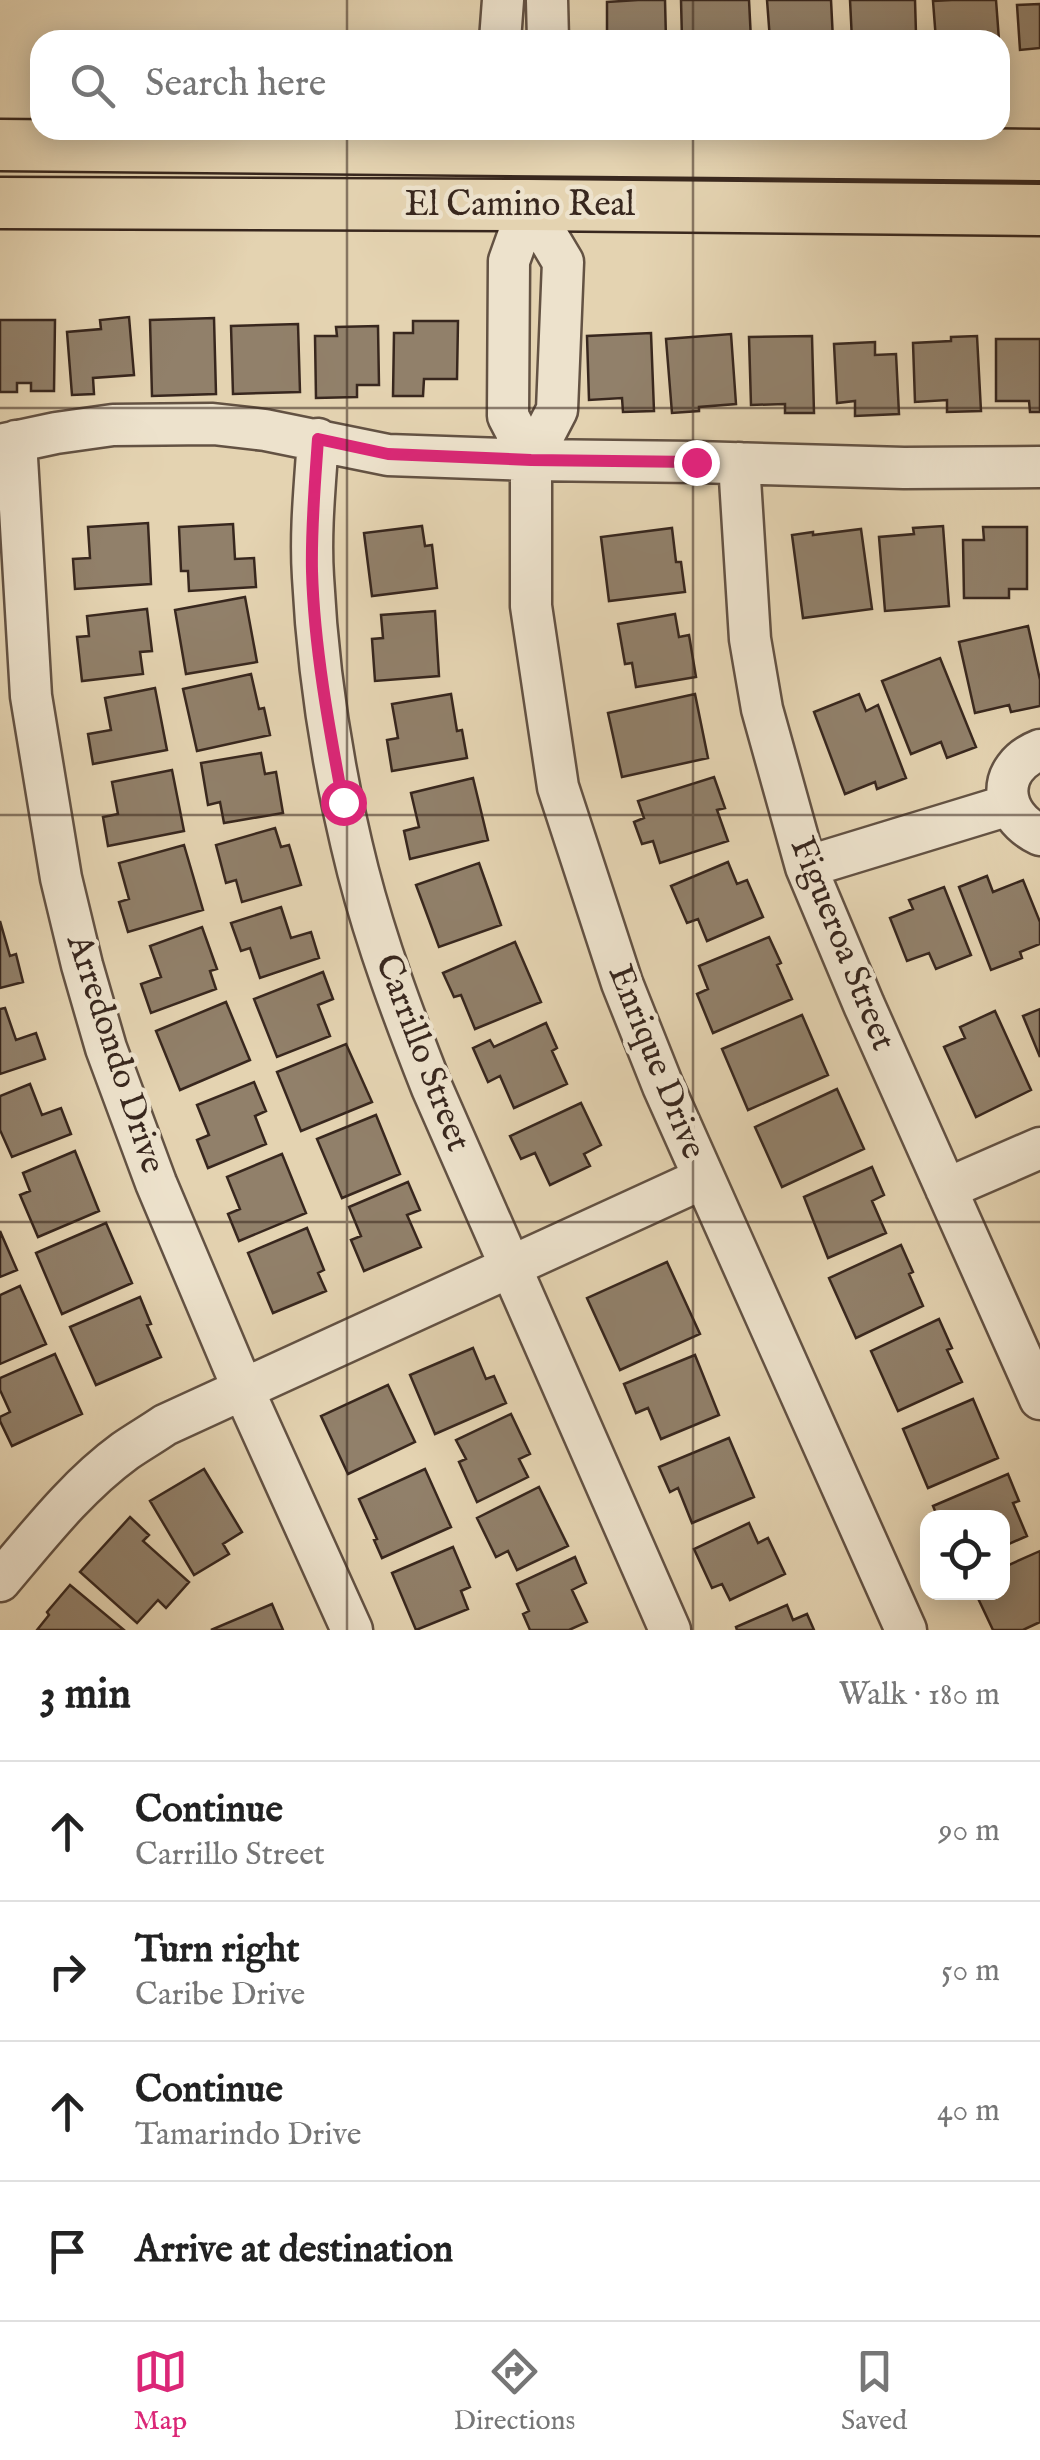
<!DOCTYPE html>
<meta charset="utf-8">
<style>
body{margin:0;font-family:"IM FELL English",serif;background:#f6f6f6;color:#222}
.controls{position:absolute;right:30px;bottom:30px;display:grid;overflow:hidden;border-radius:20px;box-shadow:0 5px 25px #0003}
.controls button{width:90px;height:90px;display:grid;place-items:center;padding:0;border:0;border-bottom:2px solid #e0e0e0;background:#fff;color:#222;font:50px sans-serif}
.stop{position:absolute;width:30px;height:30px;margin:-22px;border:8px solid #db2777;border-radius:50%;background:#fff}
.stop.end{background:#db2777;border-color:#fff;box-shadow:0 2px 10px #0008}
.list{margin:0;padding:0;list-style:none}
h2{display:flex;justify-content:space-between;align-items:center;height:130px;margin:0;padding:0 40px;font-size:42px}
h2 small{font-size:32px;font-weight:400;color:#767676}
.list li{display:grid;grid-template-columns:65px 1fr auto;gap:30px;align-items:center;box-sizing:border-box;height:140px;padding:0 40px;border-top:2px solid #e0e0e0}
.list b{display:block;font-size:38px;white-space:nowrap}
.list p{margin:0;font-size:32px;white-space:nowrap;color:#767676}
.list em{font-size:32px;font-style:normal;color:#767676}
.icon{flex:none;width:55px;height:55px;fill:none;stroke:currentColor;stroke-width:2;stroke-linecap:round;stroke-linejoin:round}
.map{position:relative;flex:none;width:1040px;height:1630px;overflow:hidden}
.search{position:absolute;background:#fff;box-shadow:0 5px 25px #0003;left:30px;right:30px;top:30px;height:110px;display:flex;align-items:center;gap:25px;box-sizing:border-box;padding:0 35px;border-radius:30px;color:#767676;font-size:38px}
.sheet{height:690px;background:#fff}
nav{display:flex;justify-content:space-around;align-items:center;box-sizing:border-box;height:140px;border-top:2px solid #e0e0e0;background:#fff;font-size:28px;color:#767676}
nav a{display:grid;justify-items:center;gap:5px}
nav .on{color:#db2777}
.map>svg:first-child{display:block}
.building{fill:#91806a;stroke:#38271e;stroke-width:2.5}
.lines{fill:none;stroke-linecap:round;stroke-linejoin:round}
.minor-casing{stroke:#635243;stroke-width:45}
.major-casing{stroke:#38271e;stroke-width:55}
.minor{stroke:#ede2cc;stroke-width:40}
.major{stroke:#e4d3b1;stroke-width:50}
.route{stroke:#db2777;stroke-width:12}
.grid{fill:none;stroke:#38271e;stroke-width:2.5;stroke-opacity:0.55}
.labels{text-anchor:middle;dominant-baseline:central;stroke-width:9;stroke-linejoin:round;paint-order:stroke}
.street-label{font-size:35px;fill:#38271e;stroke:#ede2cc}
</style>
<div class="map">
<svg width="1040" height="1630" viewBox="0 0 1040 1630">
<rect width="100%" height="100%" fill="#e4d3b1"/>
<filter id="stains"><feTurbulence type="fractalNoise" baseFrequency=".002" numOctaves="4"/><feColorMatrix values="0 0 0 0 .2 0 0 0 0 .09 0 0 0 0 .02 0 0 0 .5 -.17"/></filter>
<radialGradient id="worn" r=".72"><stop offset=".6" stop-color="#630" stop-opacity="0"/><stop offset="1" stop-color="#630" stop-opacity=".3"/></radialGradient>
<!-- building -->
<path class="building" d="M638,0h27l1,40h-59v-38z
M681,0h68l2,40h-69z
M767,0h64l2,40h-63z
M850,0h65l1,34h-11v6h-53z
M952,0h44l3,40h-63l-3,-39z
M1040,4v44l-20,2 -3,-45z
M129,317l5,58 -41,3 1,16 -22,1 -5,-63 34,-3 -1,-9z
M214,318l2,76 -64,2 -2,-76z
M0,320h55l-1,71h-23v-8h-14v9h-17z
M413,321h45l-1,58h-33l-1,17h-30l1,-63h19z
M298,324l2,68 -67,2 -2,-68z
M378,326l1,59h-22v12l-41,1 -1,-62h22l-1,-9z
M651,333l3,78 -31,1 -1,-14 -33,2 -2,-64z
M731,334l5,70 -37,3v4l-27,2 -6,-74z
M812,336l2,77h-29v-9l-34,1 -2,-68z
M977,336l4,75 -34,1v-12l-32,2 -2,-59 38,-2v-4z
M996,339h44v73h-10l-1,-11h-33z
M875,342v13l21,-1 3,60 -44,2v-15l-18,2 -3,-59z
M148,523l3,61 -76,5 -2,-30 17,-1 -2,-31z
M233,524l2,35 19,-1 2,29 -67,4 -1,-20h-7l-2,-44z
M422,526l3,20 7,-1 5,43 -65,8 -8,-63z
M943,526l6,80 -64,5 -6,-74 35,-3 -1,-6z
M983,527h44v62h-18v9h-45l-1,-58h21z
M672,528l4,34h5l4,30 -76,9 -8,-64z
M861,529l11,80 -69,9 -11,-83 21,-3v3z
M245,597l12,65 -71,12 -11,-64z
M147,609l5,42 -12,1 3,22 -61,7 -5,-44 12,-1 -2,-20z
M435,611l4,65 -64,5 -3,-42 11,-1 -2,-23z
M675,614l4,23 10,-2 7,42 -60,10 -4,-24 -7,1 -7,-40z
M1028,626l12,54v26l-29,6 -2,-7 -34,8 -16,-71z
M940,658l36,89 -29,11 -6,-16 -30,12 -29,-73z
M251,674l8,35 5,-1 6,27 -73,16 -14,-62z
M155,688l12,62 -74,14 -5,-30 23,-4 -6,-32z
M451,694l6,37 5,-1 5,28 -75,13 -5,-31 11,-2 -6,-34z
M695,694l13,64 -86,19 -14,-64z
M859,694l7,17 12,-6 28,73 -29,11 -2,-7 -30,12 -31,-82z
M261,753l4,21 11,-2 7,41 -59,10 -4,-21 -12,3 -7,-42z
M172,770l12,61 -76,15 -5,-29 15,-3 -6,-32z
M714,777l11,31 -8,2 11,31 -68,22 -7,-22 -11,3 -8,-22 10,-4 -6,-17z
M473,778l15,62 -78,19 -6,-28 15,-4 -8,-34z
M275,828l6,19 8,-2 12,40 -59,17 -6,-22 -10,3 -10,-38z
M184,845l19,65 -75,22 -9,-30 10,-3 -10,-36z
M728,862l9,22 10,-4 16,37 -56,24 -9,-22 -11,4 -16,-37z
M479,863l22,62 -62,22 -23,-62z
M987,876l6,16 30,-12 17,42v22l-20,8 2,6 -31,12 -32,-83z
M944,887l27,68 -35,14 -7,-16 -22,8 -17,-43 23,-9 -4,-9z
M281,907l10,31 20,-6 8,26 -59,20 -10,-30 -9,3 -10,-28z
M0,921l10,35 6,-2 7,28 -23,6z
M202,927l15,42 -7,2 6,18 -65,24 -10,-29 20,-7 -11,-31z
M769,937l12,26 -4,2 15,34 -79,34 -16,-39 11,-5 -9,-23z
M515,942l26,60 -66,27 -14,-34 -7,2 -11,-24z
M323,972l10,27 -15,6 12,31 -53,21 -23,-58z
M226,1002l24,58 -70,30 -24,-59z
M5,1008l11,32 20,-7 9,26 -45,15v-65z
M1040,1009v48l-17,-41z
M995,1011l36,79 -55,27 -32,-70 21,-9 -5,-11z
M802,1015l26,60 -80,35 -26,-61z
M546,1023l11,25 -5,3 15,33 -53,24 -14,-32 -12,6 -15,-34 17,-8 4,7z
M346,1044l26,58 -71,29 -24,-59z
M254,1082l12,29 -11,5 11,28 -58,24 -11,-28 12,-5 -12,-30z
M30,1084l12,31 19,-7 10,26 -59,23 -12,-27v-34z
M837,1089l27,60 -82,38 -27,-60z
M581,1103l20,42 -17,9 6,12 -40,19 -15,-32 -14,6 -11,-23z
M376,1115l24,59 -58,24 -25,-59z
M75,1151l24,60 -61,26 -18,-42 10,-4 -7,-18z
M282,1154l24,59 -67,28 -11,-27 12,-5 -13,-32z
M872,1167l12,28 -12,6 14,32 -58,25 -24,-61z
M408,1182l12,28 -13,5 14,32 -57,24 -13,-31 10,-4 -12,-29z
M106,1223l26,60 -70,31 -26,-61z
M307,1228l17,42 -6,3 8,18 -53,22 -25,-60z
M0,1231l17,39 -17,7z
M901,1245l12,27 -4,2 14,32 -67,32 -27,-60z
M667,1262l33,72 -80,36 -33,-72z
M20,1286l26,58 -46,20v-69z
M140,1297l11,27 -4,1 14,32 -65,28 -26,-58z
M939,1319l13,29 -5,2 15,32 -64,29 -27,-60z
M473,1348l13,31 8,-3 12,27 -71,31 -25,-59z
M55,1354l27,60 -70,32 -12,-25v-4l10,-5 -10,-22v-12z
M695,1355l24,60 -58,24 -13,-31 -12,5 -12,-29z
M388,1385l27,57 -67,32 -27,-58z
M973,1399l25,59 -70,30 -25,-59z
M511,1414l19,40 -11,5 9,18 -51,25 -18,-40 7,-3 -10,-19z
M729,1438l25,59 -62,26 -14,-35 -8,4 -11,-25z
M204,1469l38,63 -19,12 6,10 -35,21 -44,-74z
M425,1469l26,58 -69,31 -8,-18 3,-1 -18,-40z
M1008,1474l11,27 -6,2 14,33 -25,11v-29h-64l-5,-12z
M539,1487l29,59 -51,24 -9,-19 -12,6 -19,-39z
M130,1517l19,18 -6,6 46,41 -23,26 -8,-8 -21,23 -57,-51z
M749,1523l9,20 10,-5 17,36 -55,26 -8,-16 -10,4 -18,-39z
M453,1547l17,40 -9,4 7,18 -52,21 -24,-57z
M1040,1551v71l-17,8h-30l-18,-38h27v-24z
M575,1557l11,26 -14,7 15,32 -18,8h-39l-7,-16 6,-3 -12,-27z
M70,1585l54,45h-87l12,-15 -2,-3z
M272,1604l11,26h-72z
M787,1605l6,15 14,-6 7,16h-77l-1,-3z"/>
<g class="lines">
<defs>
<path id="minor" d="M547,0l1,40
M500,40l3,-40
M529,205l-20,56 -1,155 23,44v146l27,181 64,196 41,103 243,544
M529,205l34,57 -6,148 -26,50
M318,439c-3,46 -8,92 -5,138 5,98 21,199 45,294 19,74 46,146 74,217l238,542
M16,441l15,255 30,182 21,87 24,83 50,135 87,206 109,241
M0,445l56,-12 57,-8 100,-1 52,6 123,25 143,5 165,2 208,6 136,-1
M739,463l11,176 12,70 44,158 58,138 176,394
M1040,750c-45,18 -42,65 0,85
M806,867l203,-62
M946,1189l94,-41
M0,1581c39,-46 77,-95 125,-130 13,-9 27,-17 40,-26l539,-247"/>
<path id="major" d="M0,145l1040,10
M0,203l529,2 511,5"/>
</defs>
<!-- minor casing -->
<use href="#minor" class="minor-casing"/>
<!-- major casing -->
<use href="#major" class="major-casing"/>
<!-- minor -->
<use href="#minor" class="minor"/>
<!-- major -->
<use href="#major" class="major"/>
</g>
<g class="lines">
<!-- route -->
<path class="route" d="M343,802c-14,-74 -29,-156 -31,-231 -1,-44 3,-88 6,-132l70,15 143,6 165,2"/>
</g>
<!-- grid -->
<path class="grid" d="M347,0v40M693,0v40M347,130v1500M693,130v1500M0,408h1040M0,815h1040M0,1222h1040"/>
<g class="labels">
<!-- street labels -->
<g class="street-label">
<text x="520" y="205">El Camino Real</text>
<text transform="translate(842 944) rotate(68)">Figueroa Street</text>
<text transform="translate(422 1053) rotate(69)">Carrillo Street</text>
<text transform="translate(115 1054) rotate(72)">Arredondo Drive</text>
<text transform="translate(656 1062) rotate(68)">Enrique Drive</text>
</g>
</g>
<rect width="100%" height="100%" filter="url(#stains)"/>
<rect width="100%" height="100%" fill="url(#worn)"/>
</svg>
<div class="controls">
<button><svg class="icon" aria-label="locate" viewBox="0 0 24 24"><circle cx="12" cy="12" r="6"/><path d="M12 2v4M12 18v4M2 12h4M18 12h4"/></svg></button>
</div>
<div class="stop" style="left:343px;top:802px"></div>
<div class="stop end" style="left:696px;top:462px"></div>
<div class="search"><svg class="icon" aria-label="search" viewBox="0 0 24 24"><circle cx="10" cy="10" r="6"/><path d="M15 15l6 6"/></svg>Search here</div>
</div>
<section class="sheet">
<h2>3 min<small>Walk · 180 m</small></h2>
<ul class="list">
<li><svg class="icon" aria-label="ahead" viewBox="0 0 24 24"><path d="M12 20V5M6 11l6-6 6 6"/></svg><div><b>Continue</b><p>Carrillo Street</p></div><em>90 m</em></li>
<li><svg class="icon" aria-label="right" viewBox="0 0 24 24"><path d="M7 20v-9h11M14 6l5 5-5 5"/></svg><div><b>Turn right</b><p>Caribe Drive</p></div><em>50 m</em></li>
<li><svg class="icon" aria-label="ahead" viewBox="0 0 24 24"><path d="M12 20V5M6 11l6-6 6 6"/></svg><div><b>Continue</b><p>Tamarindo Drive</p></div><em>40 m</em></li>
<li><svg class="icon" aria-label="arrive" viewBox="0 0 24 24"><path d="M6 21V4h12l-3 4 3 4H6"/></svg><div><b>Arrive at destination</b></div></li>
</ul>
</section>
<nav>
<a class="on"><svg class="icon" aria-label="map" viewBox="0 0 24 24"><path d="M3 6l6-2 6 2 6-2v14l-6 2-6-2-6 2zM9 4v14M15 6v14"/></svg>Map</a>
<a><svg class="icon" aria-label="directions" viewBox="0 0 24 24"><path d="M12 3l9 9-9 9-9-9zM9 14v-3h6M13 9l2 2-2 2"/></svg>Directions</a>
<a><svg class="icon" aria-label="saved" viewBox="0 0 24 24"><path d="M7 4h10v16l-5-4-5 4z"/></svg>Saved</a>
</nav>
